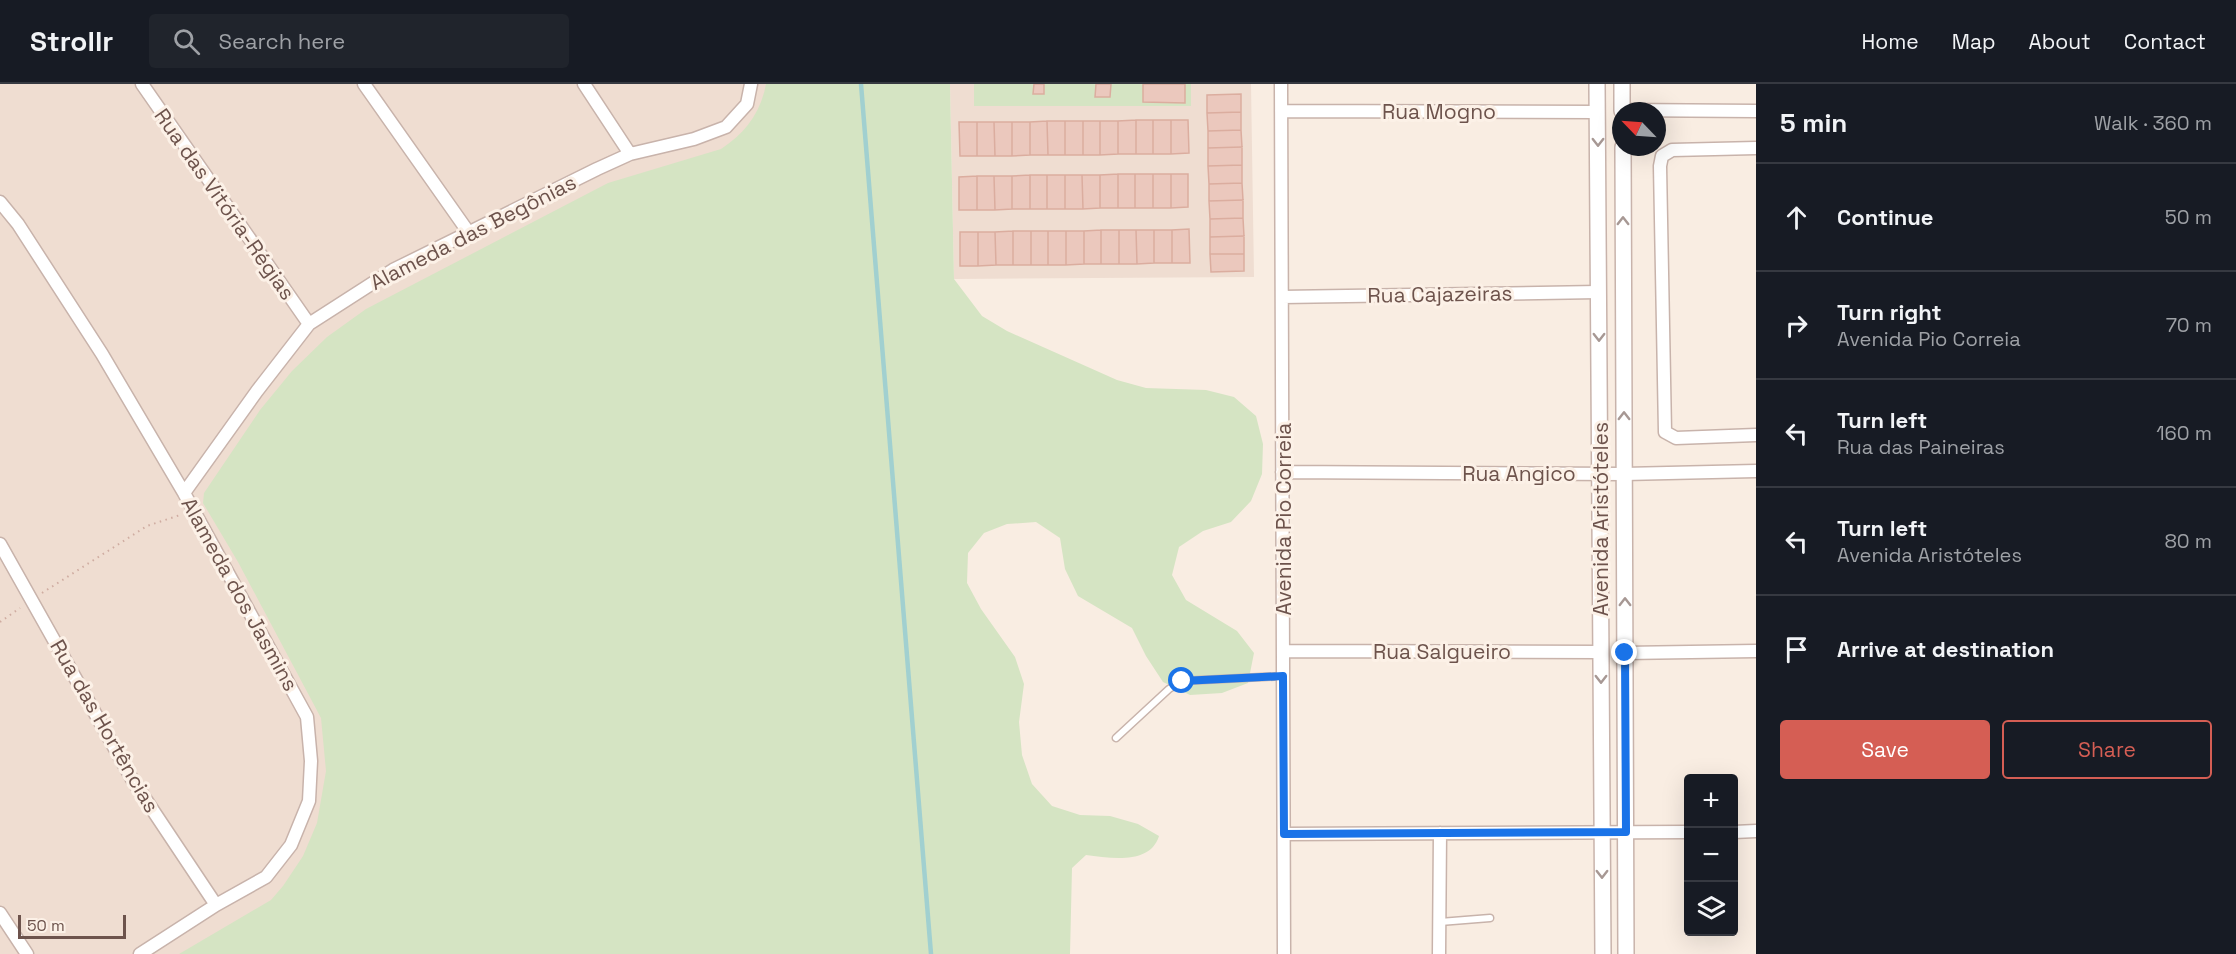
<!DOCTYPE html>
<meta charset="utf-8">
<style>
body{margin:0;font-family:"Space Grotesk",sans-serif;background:#20242c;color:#f1f3f6}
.controls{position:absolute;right:18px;bottom:18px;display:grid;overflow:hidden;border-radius:6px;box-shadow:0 6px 24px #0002}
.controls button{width:54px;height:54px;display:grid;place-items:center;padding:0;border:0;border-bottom:2px solid #363941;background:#171b24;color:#f1f3f6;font:30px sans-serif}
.compass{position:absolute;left:1612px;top:18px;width:54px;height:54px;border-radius:50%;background:#171b24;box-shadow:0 6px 24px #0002;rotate:295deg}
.scale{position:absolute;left:18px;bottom:15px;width:108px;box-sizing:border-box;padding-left:6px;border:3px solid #6d534c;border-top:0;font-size:16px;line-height:21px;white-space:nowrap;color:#6d534c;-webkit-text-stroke:4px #fcf1e7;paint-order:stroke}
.stop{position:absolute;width:18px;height:18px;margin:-14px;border:4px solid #1a73e8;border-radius:50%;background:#fff}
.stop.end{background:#1a73e8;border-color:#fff;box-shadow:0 2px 6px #0008}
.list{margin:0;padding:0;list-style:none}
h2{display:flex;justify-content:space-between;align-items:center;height:78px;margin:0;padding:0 24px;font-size:26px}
h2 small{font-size:20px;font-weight:400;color:#9ea1a6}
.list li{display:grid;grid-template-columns:39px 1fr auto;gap:18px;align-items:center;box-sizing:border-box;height:108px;padding:0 24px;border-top:2px solid #363941}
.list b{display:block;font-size:22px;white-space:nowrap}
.list p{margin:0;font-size:20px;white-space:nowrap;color:#9ea1a6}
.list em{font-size:20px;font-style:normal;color:#9ea1a6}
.actions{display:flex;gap:12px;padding:18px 24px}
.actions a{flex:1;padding:14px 0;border:2px solid #d55e54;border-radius:6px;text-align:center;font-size:21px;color:#d55e54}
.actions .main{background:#d55e54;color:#fff}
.icon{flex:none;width:33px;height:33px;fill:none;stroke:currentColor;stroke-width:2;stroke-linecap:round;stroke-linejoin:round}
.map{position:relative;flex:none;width:1756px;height:870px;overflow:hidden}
header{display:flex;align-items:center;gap:36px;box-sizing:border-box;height:84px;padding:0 30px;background:#171b24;border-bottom:2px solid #363941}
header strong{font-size:28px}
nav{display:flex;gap:33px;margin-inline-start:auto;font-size:21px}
.search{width:420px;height:54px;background:#20242c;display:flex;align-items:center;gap:15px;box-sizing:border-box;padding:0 21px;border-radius:6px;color:#9ea1a6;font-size:22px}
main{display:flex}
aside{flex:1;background:#171b24}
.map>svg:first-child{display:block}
.residential{fill:#efddd1}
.green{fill:#d5e4c3}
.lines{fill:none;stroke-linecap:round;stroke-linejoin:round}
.stream{stroke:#a1d0d0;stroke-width:4.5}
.building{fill:#ebc8bd;stroke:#dbad9f;stroke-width:1.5}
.service-casing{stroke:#c8b3ab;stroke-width:9}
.minor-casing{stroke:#c8b3ab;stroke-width:15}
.tertiary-casing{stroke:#c8b3ab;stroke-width:18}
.path{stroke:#cfaca1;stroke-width:2;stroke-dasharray:1.5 4.5;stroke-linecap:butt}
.service{stroke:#fff;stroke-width:6}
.minor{stroke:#fff;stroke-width:12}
.tertiary{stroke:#fff;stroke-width:15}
.oneway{stroke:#a79894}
.route{stroke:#1a73e8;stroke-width:8}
.labels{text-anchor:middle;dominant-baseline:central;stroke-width:6;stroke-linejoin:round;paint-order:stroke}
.street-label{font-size:21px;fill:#6d534c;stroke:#fcf1e7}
</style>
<header>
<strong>Strollr</strong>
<div class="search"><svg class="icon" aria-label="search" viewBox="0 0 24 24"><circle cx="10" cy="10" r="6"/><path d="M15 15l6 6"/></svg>Search here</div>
<nav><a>Home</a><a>Map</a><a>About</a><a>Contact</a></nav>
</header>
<main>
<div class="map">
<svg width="1756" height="870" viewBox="0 0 1756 870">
<rect width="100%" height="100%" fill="#f9ede2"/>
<!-- residential -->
<path class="residential" d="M0,0h803l100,870h-903z
M950,0h301l3,193 -300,2z"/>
<!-- green -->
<path class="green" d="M766,0h184l4,195 28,37 25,15 110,49 29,8 60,2 28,7 22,19 7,28 -1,30 -11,27 -20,21 -28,9 -24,16 -7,28 14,25 51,31 17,22 -6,30 -26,10 -32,2 -27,-13 -17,-26 -14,-28 -54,-32 -13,-27 -5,-31 -24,-16 -29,2 -23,9 -16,20 -1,30 14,26 34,48 9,27 -5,38 3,33 10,29 20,22 28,9 30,1 28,8 21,12c-9,29 -48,22 -73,19l-14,13 -2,86h-891l92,-54 12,-14 20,-30 14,-33 9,-52 -5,-53 -83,-156 -35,-59 1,-10 56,-83 32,-39 35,-34 39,-28 242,-126 113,-34c24,-15 40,-37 45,-65z
M974,0h217v22h-217z"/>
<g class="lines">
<!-- stream -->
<path class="stream" d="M861,0l70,870"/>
</g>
<!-- building -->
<path class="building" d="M1034,0h10v10h-11z
M1096,0h15l-1,13h-15z
M1143,0h42v19l-42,-1z
M1241,10v18l-34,1v-18z
M1241,28v18l-33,1 -1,-18z
M1136,36v34h-18v-33z
M1136,36h17v34h-17z
M1153,36h18v34h-18z
M1171,36h17l1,33 -18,1z
M1047,37h18v34h-17z
M1047,37l1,34h-18v-33z
M1065,37h18v34h-18z
M1083,37h17v34h-17z
M1100,37h18v33l-18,1z
M959,38h18v34h-17z
M977,38h17l1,34h-18z
M994,38h18v34h-17z
M1012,38h18v33l-18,1z
M1241,46l1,17 -34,1v-17z
M1242,63v18l-34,1v-18z
M1242,81v18l-33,1 -1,-18z
M1118,90h17v34h-17z
M1118,90v34h-18v-33z
M1135,90h18v34h-18z
M1153,90h18v34h-18z
M1171,90h17v33l-17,1z
M1030,91v34h-18v-33z
M1030,91h17v34h-17z
M1047,91h18v34h-18z
M1065,91h17l1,34h-18z
M1082,91h18v33l-17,1z
M977,92h17l1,34h-18z
M977,92v34h-18v-33z
M994,92h18v33l-17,1z
M1242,99l1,17 -34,1v-17z
M1243,116v18l-33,1 -1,-18z
M1243,134l1,18 -34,1v-18z
M1189,145l1,34h-18v-33z
M1101,146h18v34h-18z
M1101,146v34h-17v-33z
M1119,146h17l1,34h-18z
M1136,146h18v33l-17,1z
M1154,146h18v33h-18z
M1013,147h18v34h-18z
M1013,147v34h-17l-1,-33z
M1031,147h17v34h-17z
M1048,147h18v34h-18z
M1066,147h18v33l-18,1z
M960,148h18v34h-18z
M978,148h17l1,33 -18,1z
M1244,152v18h-34v-17z
M1210,170h34v17l-33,1z"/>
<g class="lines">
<defs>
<path id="service" d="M1116,654l53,-49 13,-8 101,-5
M1440,838l50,-4"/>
<path id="minor" d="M142,0l167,240
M364,0l105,149
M584,0l46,70
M1281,0l3,870
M1622,26l134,1
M1281,27l316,1
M1756,64l-84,2 -10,6 -2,10 5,266 11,6 80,-3
M0,118l18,22 84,130 82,139 123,224 4,44 -2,40 -18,44 -25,32 -50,28 -76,49
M1282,213l316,-5
M1282,388l342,2 132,-3
M184,409l73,-102 52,-67 84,-54 204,-101 33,-15 64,-15 32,-12 21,-23 4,-20
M0,460l132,235 84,126
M1283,567l318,1
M1625,569l131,-2
M1734,748l22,-1
M1284,750l404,-2
M0,829l27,41
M1439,870l1,-121"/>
<path id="tertiary" d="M1597,0l6,870
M1622,0v27
M1623,63l3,807"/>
</defs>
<!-- service casing -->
<use href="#service" class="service-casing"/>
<!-- minor casing -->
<use href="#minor" class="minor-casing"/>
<!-- tertiary casing -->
<use href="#tertiary" class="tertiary-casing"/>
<!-- path -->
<path class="path" d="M42,509l105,-67 33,-11
M0,538l20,-14"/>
<!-- service -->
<use href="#service" class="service"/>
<!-- minor -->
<use href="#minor" class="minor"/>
<!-- tertiary -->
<use href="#tertiary" class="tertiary"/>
</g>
<!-- one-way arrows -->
<defs><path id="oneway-chevron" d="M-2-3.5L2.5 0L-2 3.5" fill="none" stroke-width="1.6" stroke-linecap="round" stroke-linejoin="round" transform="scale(1.5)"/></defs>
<g class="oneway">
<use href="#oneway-chevron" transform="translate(1598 58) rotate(90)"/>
<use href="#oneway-chevron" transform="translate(1623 137) rotate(-90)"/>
<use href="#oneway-chevron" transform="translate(1599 253) rotate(90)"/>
<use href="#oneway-chevron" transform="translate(1624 332) rotate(-90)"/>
<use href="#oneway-chevron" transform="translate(1625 518) rotate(-90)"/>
<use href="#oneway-chevron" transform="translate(1601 595) rotate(90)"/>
<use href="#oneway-chevron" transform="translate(1602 790) rotate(90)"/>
</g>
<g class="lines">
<!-- route -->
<path class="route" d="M1182,597l101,-5 1,158 342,-2 -1,-179"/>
</g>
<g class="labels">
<!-- street labels -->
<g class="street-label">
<text x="1439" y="27">Rua Mogno</text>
<text transform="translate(225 120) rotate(55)">Rua das Vitória-Régias</text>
<text transform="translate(473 148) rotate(-27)">Alameda das Begônias</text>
<text transform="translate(1440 210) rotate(-1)">Rua Cajazeiras</text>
<text x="1519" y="389">Rua Angico</text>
<text transform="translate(1283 435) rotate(-90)">Avenida Pio Correia</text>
<text transform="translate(1600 435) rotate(-90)">Avenida Aristóteles</text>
<text transform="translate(240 510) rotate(61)">Alameda dos Jasmins</text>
<text x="1442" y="567">Rua Salgueiro</text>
<text transform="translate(105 642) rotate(60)">Rua das Hortências</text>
</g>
</g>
</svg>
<div class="controls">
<button>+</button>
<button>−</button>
<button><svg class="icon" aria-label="layers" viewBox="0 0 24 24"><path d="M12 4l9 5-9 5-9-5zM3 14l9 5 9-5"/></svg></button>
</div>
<svg class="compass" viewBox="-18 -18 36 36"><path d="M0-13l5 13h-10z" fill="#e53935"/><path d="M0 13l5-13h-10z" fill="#9ea1a6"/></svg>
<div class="scale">50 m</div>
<div class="stop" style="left:1182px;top:597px"></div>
<div class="stop end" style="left:1625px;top:569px"></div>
</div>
<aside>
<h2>5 min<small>Walk · 360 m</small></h2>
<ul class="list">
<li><svg class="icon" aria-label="ahead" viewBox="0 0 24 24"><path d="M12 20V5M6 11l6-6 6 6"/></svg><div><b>Continue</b></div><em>50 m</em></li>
<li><svg class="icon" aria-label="right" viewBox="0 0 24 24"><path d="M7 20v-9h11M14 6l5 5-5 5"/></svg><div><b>Turn right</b><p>Avenida Pio Correia</p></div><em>70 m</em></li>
<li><svg class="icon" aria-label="left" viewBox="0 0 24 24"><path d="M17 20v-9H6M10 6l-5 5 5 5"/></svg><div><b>Turn left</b><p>Rua das Paineiras</p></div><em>160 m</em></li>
<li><svg class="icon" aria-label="left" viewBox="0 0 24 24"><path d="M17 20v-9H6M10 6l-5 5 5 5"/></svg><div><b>Turn left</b><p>Avenida Aristóteles</p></div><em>80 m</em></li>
<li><svg class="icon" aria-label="arrive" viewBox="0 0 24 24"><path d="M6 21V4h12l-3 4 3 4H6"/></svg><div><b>Arrive at destination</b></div></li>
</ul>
<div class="actions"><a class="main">Save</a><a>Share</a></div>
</aside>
</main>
